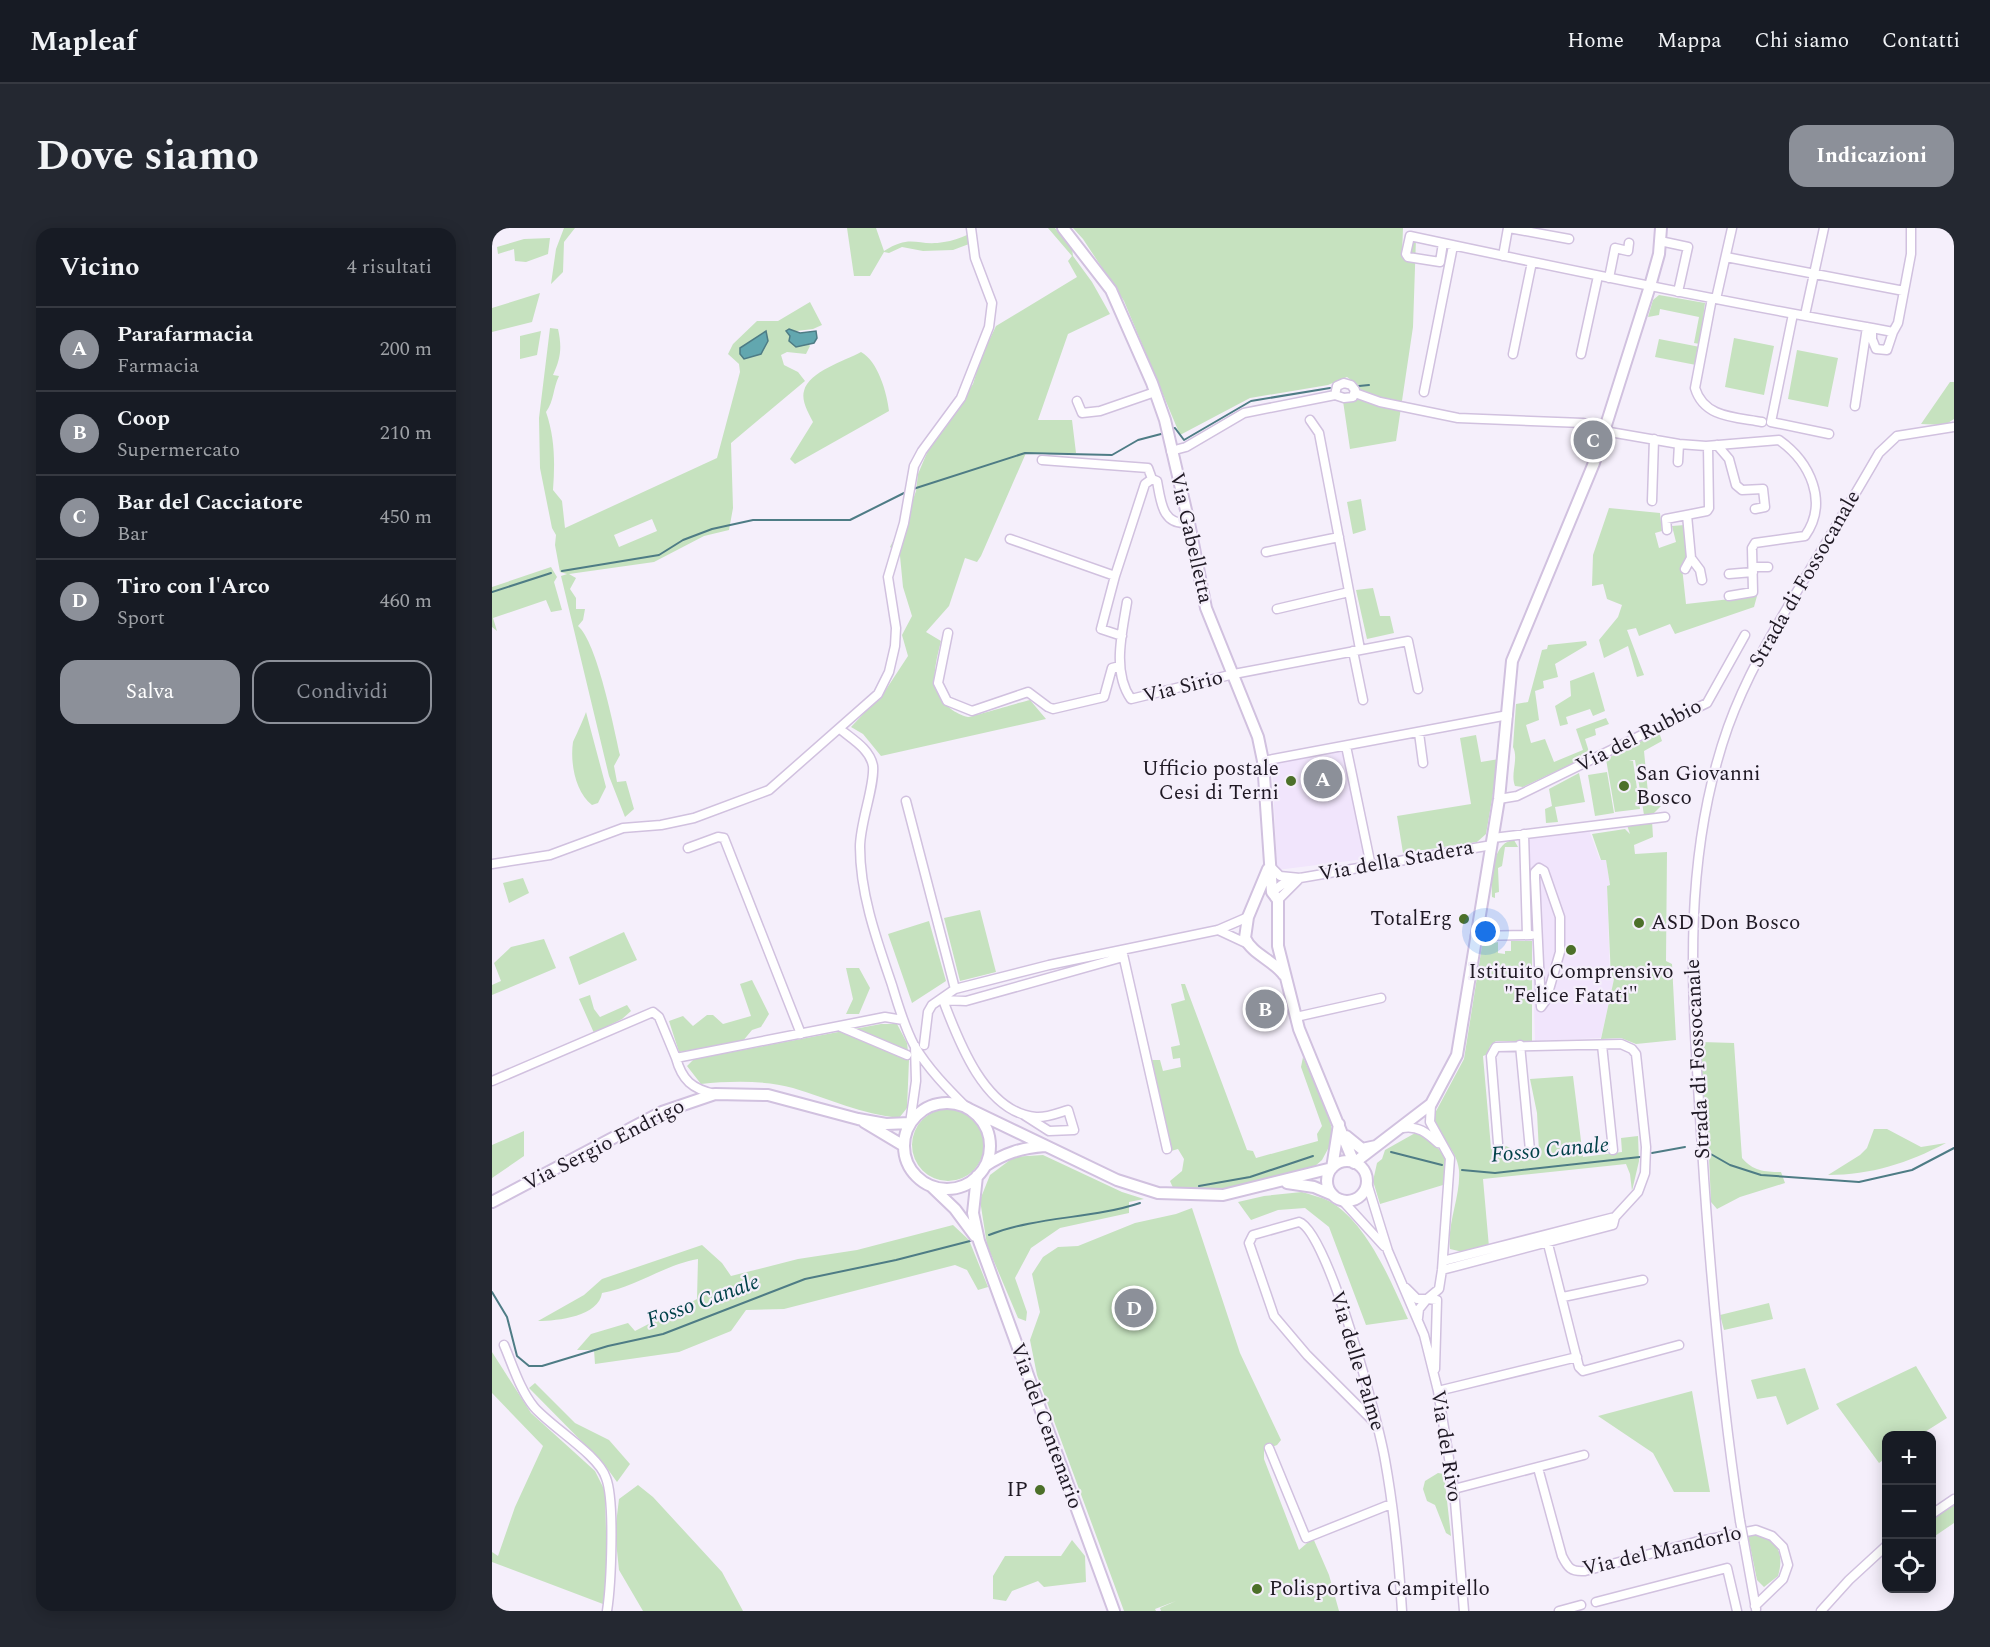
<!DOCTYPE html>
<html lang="it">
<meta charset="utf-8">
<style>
body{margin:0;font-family:Spectral,serif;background:#242831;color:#f1f3f6}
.controls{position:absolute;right:18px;bottom:18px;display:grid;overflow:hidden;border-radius:12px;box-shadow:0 3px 15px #0003}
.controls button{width:54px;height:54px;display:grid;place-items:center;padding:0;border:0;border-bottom:2px solid #363941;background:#171b24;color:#f1f3f6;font:30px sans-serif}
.you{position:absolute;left:994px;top:704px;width:21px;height:21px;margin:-15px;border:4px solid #fff;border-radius:50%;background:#1a73e8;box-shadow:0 0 0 9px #1a73e833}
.badge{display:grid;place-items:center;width:39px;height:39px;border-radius:50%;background:#8c9099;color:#fff;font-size:20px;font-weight:700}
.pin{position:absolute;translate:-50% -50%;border:3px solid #fff;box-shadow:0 2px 6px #0006}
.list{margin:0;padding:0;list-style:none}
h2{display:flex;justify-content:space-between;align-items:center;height:78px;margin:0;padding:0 24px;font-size:26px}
h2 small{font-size:20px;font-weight:400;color:#9ea1a6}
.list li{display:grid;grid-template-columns:39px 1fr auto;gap:18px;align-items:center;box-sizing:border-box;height:84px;padding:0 24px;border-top:2px solid #363941}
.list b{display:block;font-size:22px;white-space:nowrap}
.list p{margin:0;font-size:20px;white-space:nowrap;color:#9ea1a6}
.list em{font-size:20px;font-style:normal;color:#9ea1a6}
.actions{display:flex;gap:12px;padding:18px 24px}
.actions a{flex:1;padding:14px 0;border:2px solid #8c9099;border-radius:18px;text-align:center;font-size:21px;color:#8c9099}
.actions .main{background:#8c9099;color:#fff}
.icon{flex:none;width:33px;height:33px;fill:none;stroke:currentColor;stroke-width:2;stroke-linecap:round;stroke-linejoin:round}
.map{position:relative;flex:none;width:1462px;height:1383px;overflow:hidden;border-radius:18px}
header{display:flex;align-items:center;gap:36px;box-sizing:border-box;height:84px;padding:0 30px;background:#171b24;border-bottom:2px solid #363941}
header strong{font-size:28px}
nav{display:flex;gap:33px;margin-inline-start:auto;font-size:21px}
.intro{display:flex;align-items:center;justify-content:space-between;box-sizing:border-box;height:144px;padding:0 36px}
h1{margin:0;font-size:42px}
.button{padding:15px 27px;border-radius:18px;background:#8c9099;color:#fff;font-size:21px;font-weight:700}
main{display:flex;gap:36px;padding:0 36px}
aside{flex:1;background:#171b24;border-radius:18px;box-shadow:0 3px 15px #0003}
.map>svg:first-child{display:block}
.built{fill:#f1e5fc}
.green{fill:#c6e2bf;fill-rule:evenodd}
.water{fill:#62a7af;stroke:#4e7c85;stroke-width:1.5}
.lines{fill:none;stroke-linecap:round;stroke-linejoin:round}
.stream{stroke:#4e7c85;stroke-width:2}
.minor-casing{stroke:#d1c1df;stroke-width:11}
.tertiary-casing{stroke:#d1c1df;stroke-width:14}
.minor{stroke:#fff;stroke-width:8}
.tertiary{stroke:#fff;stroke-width:10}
.minor-bridge-casing{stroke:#d1c1df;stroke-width:11;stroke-linecap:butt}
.minor-bridge{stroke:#fff;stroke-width:8}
.poi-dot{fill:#4c7029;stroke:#f5effb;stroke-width:2}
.labels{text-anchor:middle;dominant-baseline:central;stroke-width:4.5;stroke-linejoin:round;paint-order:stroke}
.street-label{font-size:21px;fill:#1f1924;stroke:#f5effb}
.poi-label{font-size:21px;fill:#1f1924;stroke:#f5effb;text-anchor:end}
.water-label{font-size:22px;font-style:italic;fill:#004148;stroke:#f5effb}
</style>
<header>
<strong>Mapleaf</strong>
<nav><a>Home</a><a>Mappa</a><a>Chi siamo</a><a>Contatti</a></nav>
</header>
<div class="intro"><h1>Dove siamo</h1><a class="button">Indicazioni</a></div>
<main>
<aside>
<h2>Vicino<small>4 risultati</small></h2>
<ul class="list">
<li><span class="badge">A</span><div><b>Parafarmacia</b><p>Farmacia</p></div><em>200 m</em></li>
<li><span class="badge">B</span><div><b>Coop</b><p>Supermercato</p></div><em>210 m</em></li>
<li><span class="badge">C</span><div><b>Bar del Cacciatore</b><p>Bar</p></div><em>450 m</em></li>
<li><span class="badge">D</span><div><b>Tiro con l'Arco</b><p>Sport</p></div><em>460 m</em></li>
</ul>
<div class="actions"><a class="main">Salva</a><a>Condividi</a></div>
</aside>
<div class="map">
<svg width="1462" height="1383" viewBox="0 0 1462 1383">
<rect width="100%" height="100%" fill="#f5effb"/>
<!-- built -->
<path class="built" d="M852,522l21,109 -88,11 -5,-106z
M1097,602l11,30h6l4,25 -3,1 3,93h4l-13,59 -66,3 -6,-200 1,-4z"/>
<!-- green -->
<path class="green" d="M72,0h11l-11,14 -1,30 -12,12 5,-35z
M355,0h29l8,23c28,-18 33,-4 60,-9 8,-1 16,-4 23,-7l2,9 -16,6 -30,1 -21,-4 -13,6 -5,-1 -14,24h-16z
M556,0h7l17,20 1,8 19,26 18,32 -42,20 -30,86h34l4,33h-50l-45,103 -4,6 -12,-4 -16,48 -23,26 15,9c-6,25 -14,50 10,68 4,3 11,7 17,8 3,0 53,-15 62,-17l16,19 -165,37 -18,-22 -12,-7 34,-36 23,-35 -6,-21 10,-19 -9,-29 -3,-31 -10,-9 19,-36 7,-20 2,-17 14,-33 41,-57 8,-27 15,-31 81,-49 -9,-16 4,-5z
M581,0h330l-1,27 14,-17 -3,89 -17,114 -46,8 -7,-48 17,-10 -5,-8 -8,-6 -19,8 -78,13 -70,37 -56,-134 -41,-62z
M58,10l-2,16 -22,8 -11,-1 -1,-12 -16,5 -1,-7 27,-8z
M48,65l-8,29 -40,10v-24z
M1167,67l46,8 -5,41 -6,-1 5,-26 -39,-8 -1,6 -11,2 5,-17z
M318,74l12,23 -9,4 -16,2 -4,10h13l4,5 -4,8 -19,-2 -6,3 3,10 14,7 7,9 -74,62 2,65 -4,22 -25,6 -50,26 -85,12 7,4 -6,11 6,9v11h9l-2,11 -5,6c19,16 36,102 42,129l-6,11 3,16 9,-1 8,28 -9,8 -16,-41 -48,-200 6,-2 -7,-2 -5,-27 1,-10 -4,-7 -12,-60 -1,-50 11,-90 8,1c4,18 3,29 -5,46l6,1c-6,12 -5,25 -13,36 9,26 9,51 7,78l9,11 3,27 152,-70 23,-86 -1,-8 -11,-10 5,-10 24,-23h21zM160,291l5,12 -38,16 -5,-12z
M49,103l-4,24 -17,4v-23z
M1242,110l40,8 -10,49 -39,-8z
M1167,111l41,8 -4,18 -41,-8z
M1305,122l41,8 -10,49 -40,-8z
M369,124c17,9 26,41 28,59l-94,53 -5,-5 23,-37c-4,-8 -12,-21 -9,-31 5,-20 41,-30 57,-39z
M1458,154h4v37l-9,6 -24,-1z
M869,271l5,31 -13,4 -6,-32z
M1117,280l51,5 2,18 -7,2 4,15 17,-6 -4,-16 13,-1 2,34 -5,8 4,37 71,-8 -3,11 -79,27 -5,-10 -31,12 -3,-8 -9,2 17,45 -7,2 -9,-31 -24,12 -5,-18 19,-23 4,-12 -15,-6 -4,-15 -11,2 1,-31z
M59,339l6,10 -3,5 8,28 -11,2 -5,-12 -53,18 4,13 -5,-4v-40z
M881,360l7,28h10l4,17 -27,6 -11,-49z
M1094,413l1,4 -32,19 3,13 -15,4 1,7 -9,3 4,29 -13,5 5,18 14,-4 9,23 29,-12 -7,-21 30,-11 3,6 -14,5 1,6 -11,4 5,16 -67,32 -8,-1c-5,-12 4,-27 -2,-39l3,-43 12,-2 14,-52 5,-1 1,-4z
M1102,444l11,39 -12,5 -3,-7 -24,8 2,7 -8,2 -5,-20 16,-10 -1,-15z
M94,484l20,75 -8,16 -6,2c-17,-13 -22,-43 -19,-63 1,-2 12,-26 13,-30z
M1167,504l3,9 -18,10 4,42 -4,2 4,10 13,1 -8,8 -9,1 -9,-55h-6l4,1 7,48 -25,3 -9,-53z
M984,507l5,27 18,-3 -13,75 -9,8 -74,11 -6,-37 74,-12 -11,-66z
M1115,544l7,41 -19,3 -7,-41z
M1087,545l6,29 -30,5 3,15 -12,1 -1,-14 7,-3 -3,-17z
M1160,593l1,16 -19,8 1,9 32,-2 -1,109 6,3 4,76 -40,4 -15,-6 -20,1 13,-60h-3l-4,-93 3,-1 -4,-25h-5l-9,-26 33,-5 5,5 -3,-9z
M1022,612l4,7h-13l-3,19 -4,2 1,24 -4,1v5l-3,-1c-1,-19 0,-55 22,-57z
M31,650l6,15 -20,10 -6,-20z
M488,682l16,62 -36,9 -16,-63z
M437,693l17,60 -34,22 -24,-69z
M132,704l13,28 -58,25 -10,-28z
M52,711l12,29 -64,27v-10l9,-4 -7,-18 17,-16z
M1019,713h21v100h-36l-6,5 -2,8 -5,2 8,92 8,1 7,-3 18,9 15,-3 -2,-39 -7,-34 43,-3 10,81 39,-5 -1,-14 17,-2 1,25 -7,30 -2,-17 -4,-10 -143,15 6,68 -26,5 -13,-3c-3,-27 11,-53 9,-79 -2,-22 -23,-34 -25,-55l30,-56 18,-113 16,-4v11l7,1v-3h6z
M354,740h13l11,20 -11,26h-13l7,-15z
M260,752l17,34 -8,13 -9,3 -10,12 -63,10 -10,-31 14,-5 10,10 14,-11h6l10,9 28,-8 -11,-32z
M689,756h4l62,166 6,1 3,7 62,-17 -1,-7 5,-8 -21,-59 2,-10 26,59 3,14 -3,17 -7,13 -8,7 -92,23h-48l-4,-9 12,-10 2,-12 -6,-10 -7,2 -19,-91h8l3,11 18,-4 -1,-9 -7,1 -2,-12 9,-2 -9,-41 14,-4z
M98,767l4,14 6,8 27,-12 4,6 -9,8 -28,14 -15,-34z
M389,796h16l10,19 2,17 -2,48 -8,10c-37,-4 -70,-19 -106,-30 -28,-8 -64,-7 -92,-4l-14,-18 7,-7z
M1209,801l1,13 32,1 8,115c11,13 23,14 39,14l4,11 -45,14 -23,12 -6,-7 -2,-45 -12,-127z
M420 917a36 36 0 1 1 72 0a36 36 0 1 1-72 0Z
M1382,901h13l34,18 25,-4c-38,20 -75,32 -118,32l32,-20 7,-7z
M32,903v25l-32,22v-33z
M925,904c13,8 36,24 29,44 -1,3 -3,5 -3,9l-63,19 -7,-23 4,-18 5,-4 3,-9z
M551,927l79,37 22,7 -15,3v11l-69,15 -29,20 -16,30 12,34 -1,9 -8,-3 -31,-73 -7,-45 10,-25 24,-18z
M810,964c9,3 19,5 27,9 38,21 62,81 79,118l-42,6 -37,-98 -24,-19 -27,2 -27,10 -13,-18 26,-6z
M700,980l48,145 41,87 -4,5 -13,5v9l35,91 14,-12 16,37 10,36h-178l-1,-3 16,-7 -21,8 1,2h-32l-87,-236 -7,-35 10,-28 -8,-38 11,-17 15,-10 20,-1 57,-23 41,-9z
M461,997l16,15 19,47 -10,3 -11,-20 -12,-5 -171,44 -38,1 -15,21 -52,21 -84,12 -1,-14h-17l14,-16 37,-11 7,8 62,-32 1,-40c-34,6 -62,28 -96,34 -3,23 -44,28 -64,28l46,-26 18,-16 100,-34 20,18 9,13 67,-17 59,-9z
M1277,1075l4,16 -49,11 -4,-15z
M0,1124l39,61 64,58 10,20 2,80 -4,33 -111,-42v-10l6,4 17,-49 28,-61 -51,-53z
M1424,1138l31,52 -27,17 -34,1v22l-7,5 -43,-59z
M1313,1140l14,41 -32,16 -11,-29 -19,3 -6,-19z
M43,1155l40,40 34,17 21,24 -13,18 -13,-18 -75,-76z
M1200,1163l18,101h-36l-21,-39 -55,-37z
M946,1245l6,1 7,62 -5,-3 -11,-28 -8,-4 -4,-12 2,-8z
M146,1257l15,12 69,75 21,39h-100l-24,-41 -4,-38 4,-33z
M1462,1276v19l-22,15v-19z
M1266,1306c21,6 26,22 20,42l-14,11 -7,-7 -9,-44z
M580,1312l13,16 1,26 -42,5 -6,-6 -26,10 -6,10 -13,-2v-23l12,-20h56z"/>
<!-- water -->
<path class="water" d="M297,101l11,4 16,-2 1,7 -3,5 -18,4 -7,-6 1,-5 -4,-5z
M274,103l2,10 -7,13 -17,5 -4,-5v-6z"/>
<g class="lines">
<!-- stream -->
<path class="stream" d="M867,158l10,-1
M679,201l4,-1 9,12 67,-39 79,-13
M421,261l112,-36 87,2 26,-15 23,-6
M70,343l97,-16 24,-15 29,-11 41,-9h97l58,-29
M0,364l59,-19
M899,924l51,13
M1160,925l33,-6
M1217,925l21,12 31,10 98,7 53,-12 42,-22
M970,942l33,3 145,-16
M707,958l51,-9 63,-21
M497,1007c48,-19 103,-16 151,-32
M0,1064l15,25 10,39 12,10h13l66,-20 55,-12 142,-55 91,-19 74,-19"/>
<defs>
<path id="minor" d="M1017,0l60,11
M1168,13l28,6 -10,45
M951,15l-3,19 -32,-5 -2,-3 4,-18c154,33 308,65 462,92v11l4,10 11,1 6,-18 -21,-4
M1011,28l5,-28
M1234,29l178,34
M1117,50l6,-30 13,3 1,-8
M1220,70l-17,90c9,30 40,29 67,34
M1224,71l16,-71
M1301,86l-22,108 58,12
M1313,87l19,-87
M1401,104l5,-9 13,-69v-26
M1021,126l19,-92
M1089,126l17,-78
M932,164l29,-146
M863,165l25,9 78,16 125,5 21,8 75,13 27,2 73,-6c31,22 50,62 26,96l-50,7 -3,5 1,44 -24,4
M585,173l5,12 18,-2 55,-19
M1363,178l12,-79
M818,192l9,13 41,216
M1225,217l12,14 7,26 6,5 21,-1 2,18 -10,2
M679,223l15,-4 58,-34 91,-18 9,3 9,-1 2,-7 -4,-5 -7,-2 -7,3 -2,9
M550,232l106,8 4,11
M1186,234l1,-18
M1160,273l2,-62
M1195,287l4,43 9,12 2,10
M1175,302l-1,-11 41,-8 2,-3 -1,-62
M518,311l105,37
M774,324l73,-15
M1261,339h15
M1193,341l6,-11
M1237,346l24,-2
M635,374c-5,31 -15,70 4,97l103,-25 174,-33 10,48
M785,381l72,-17
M456,405l-10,50 9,18 25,10 56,-19 20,15 5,2 51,-12 8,-29 8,-2
M630,408l-21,-7 14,-53 30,-92 7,-5 5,2c4,21 5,45 32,42
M861,423l10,49
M348,501c12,10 30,20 33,37 2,20 -13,56 -13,81 0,47 17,94 32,138 6,20 12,41 22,60 14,24 34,44 53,63
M927,505l4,30
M854,518l25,120
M771,533l245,-46
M1007,571l18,-3 190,-93 38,-68
M414,573l49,188
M1032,606l3,101
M1001,610l172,-21
M196,620l30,-11 6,1 77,196
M0,636l58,-9 73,-27 38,-3 33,-7 75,-28 109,-96 11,-22 6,-26 1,-18 -8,-51 16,-54 10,-57 8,-15 39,-53 28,-71 3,-24 -17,-45 -4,-30
M778,638l10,10 20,2 192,-33
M1047,640l5,3 16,46v35l-14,48 -5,7 -6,-129v-6z
M780,664l19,-14
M786,672l22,-22
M726,702l30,14
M983,708l56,-1
M630,722l45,199
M451,772c15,40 42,113 93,117 10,1 22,-4 32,-7l6,20 -25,1 -25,-16
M451,772l23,1 157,-44
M804,789l85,-19
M349,799l66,28
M432,817l4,-33 4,-7 23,-16 94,-24 169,-35 30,-13
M1028,817l10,105
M1110,817l11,105
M184,830c6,22 16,31 39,36
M0,853l161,-69 6,5 17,41 209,-41 18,3
M418,895l6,-42 -1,-35
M910,900c16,-3 25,5 36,15
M875,955l21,68 36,84 14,56 16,98 10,122
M850,972l42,46
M1054,1008l33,131 4,4 96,-26
M951,1033l172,-44
M950,1042l171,-45 2,-8 23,-25 7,-19 1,-26 -10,-93 -4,-5 -11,-5 -125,3 -5,9 7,87
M914,1060l11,11h10l12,-10 3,-19 8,-112 -20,-36 1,-18
M1071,1069l80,-17
M926,1090l1,-9 8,-10 10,1 -2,69
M12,1117c9,21 16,45 30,62 17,20 65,48 72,71 9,23 5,107 1,133
M946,1163l139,-34
M884,1196l-69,-69 -33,-39 -25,-73 4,-8 46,-13c29,9 80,202 86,238 9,50 14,101 17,151
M777,1220l37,90 85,-34
M1046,1240l24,88c6,12 9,16 23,15l110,-29 61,-12 16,6 11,11 5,18 -5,14 -28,27
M962,1261l130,-34
M1440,1286l22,-15
M1248,1293c-19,-124 -30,-248 -38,-373 -9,-143 -23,-282 26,-421 18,-50 44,-94 71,-139 27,-45 54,-90 80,-135l18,-17 57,-9
M1252,1314l12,67
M1104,1374l131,-34 10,43
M1067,1383l22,-6
M1329,1383l28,-31 37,-34"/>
<path id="tertiary" d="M571,0l48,62 41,93 13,37 24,103 17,85 52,129 5,24 9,131 6,8v46l21,83 55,134
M776,641l-20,48 -3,21c7,16 28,22 39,37
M412 918a43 43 0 1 1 86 0a43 43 0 1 1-86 0Z
M475,880l150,72 41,13 65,2 109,-27 7,-44
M372,894l40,24
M854,908l16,13 14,-3
M835 953a20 20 0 1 1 40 0a20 20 0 1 1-40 0Z
M862,935l77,-59 26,-49 42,-256 13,-138 82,-198 56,-177 9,-32 2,-26
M493,938c20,-13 36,-18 60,-20
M485,948l-4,37 6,28 135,370
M795,955l27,4 19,8
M440,959l23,22 20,27
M0,974l170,-90 53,-18 53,1 90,24 28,5 24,-1"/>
</defs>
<!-- minor casing -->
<use href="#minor" class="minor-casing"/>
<!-- tertiary casing -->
<use href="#tertiary" class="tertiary-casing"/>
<!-- minor -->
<use href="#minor" class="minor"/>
<!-- tertiary -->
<use href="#tertiary" class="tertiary"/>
<defs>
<path id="minor-bridge" d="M1248,1293l4,21"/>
</defs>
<!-- minor-bridge casing -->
<use href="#minor-bridge" class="minor-bridge-casing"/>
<!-- minor-bridge -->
<use href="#minor-bridge" class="minor-bridge"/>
</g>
<!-- markers -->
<g class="poi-dot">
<circle cx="799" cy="553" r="6"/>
<circle cx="1132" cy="558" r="6"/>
<circle cx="972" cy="691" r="6"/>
<circle cx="1147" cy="695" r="6"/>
<circle cx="1079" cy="722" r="6"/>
<circle cx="548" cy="1262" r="6"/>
<circle cx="765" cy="1361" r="6"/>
</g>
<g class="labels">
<!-- street labels -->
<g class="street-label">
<text transform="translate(699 310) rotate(77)">Via Gabelletta</text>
<text transform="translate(1313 351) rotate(-60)">Strada di Fossocanale</text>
<text transform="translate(691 459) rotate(-14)">Via Sirio</text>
<text transform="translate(1147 508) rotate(-27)">Via del Rubbio</text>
<text transform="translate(904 633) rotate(-10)">Via della Stadera</text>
<text transform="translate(1206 831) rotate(-93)">Strada di Fossocanale</text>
<text transform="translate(112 917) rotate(-27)">Via Sergio Endrigo</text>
<text transform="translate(865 1133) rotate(73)">Via delle Palme</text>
<text transform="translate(554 1198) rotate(70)">Via del Centenario</text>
<text transform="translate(954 1218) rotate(81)">Via del Rivo</text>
<text transform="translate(1170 1323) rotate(-13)">Via del Mandorlo</text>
</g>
<!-- poi labels -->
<g class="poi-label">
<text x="787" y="541">Ufficio postale<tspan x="787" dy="24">Cesi di Terni</tspan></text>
<text x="1144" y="546" text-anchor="start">San Giovanni<tspan x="1144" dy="24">Bosco</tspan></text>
<text x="960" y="691">TotalErg</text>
<text x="1159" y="695" text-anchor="start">ASD Don Bosco</text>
<text x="1079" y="744" text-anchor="middle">Istituito Comprensivo<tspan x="1079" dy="24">"Felice Fatati"</tspan></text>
<text x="536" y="1262">IP</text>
<text x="777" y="1361" text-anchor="start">Polisportiva Campitello</text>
</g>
<!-- water labels -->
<g class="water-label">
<text transform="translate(1058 922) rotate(-5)">Fosso Canale</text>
<text transform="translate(211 1073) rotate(-20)">Fosso Canale</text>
</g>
</g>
</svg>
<div class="controls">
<button>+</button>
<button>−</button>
<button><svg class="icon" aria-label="locate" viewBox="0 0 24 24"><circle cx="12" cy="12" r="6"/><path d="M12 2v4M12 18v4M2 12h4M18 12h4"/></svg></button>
</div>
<div class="you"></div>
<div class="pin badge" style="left:831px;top:551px">A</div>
<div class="pin badge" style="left:773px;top:781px">B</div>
<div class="pin badge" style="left:1101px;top:212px">C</div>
<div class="pin badge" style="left:642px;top:1080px">D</div>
</div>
</main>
